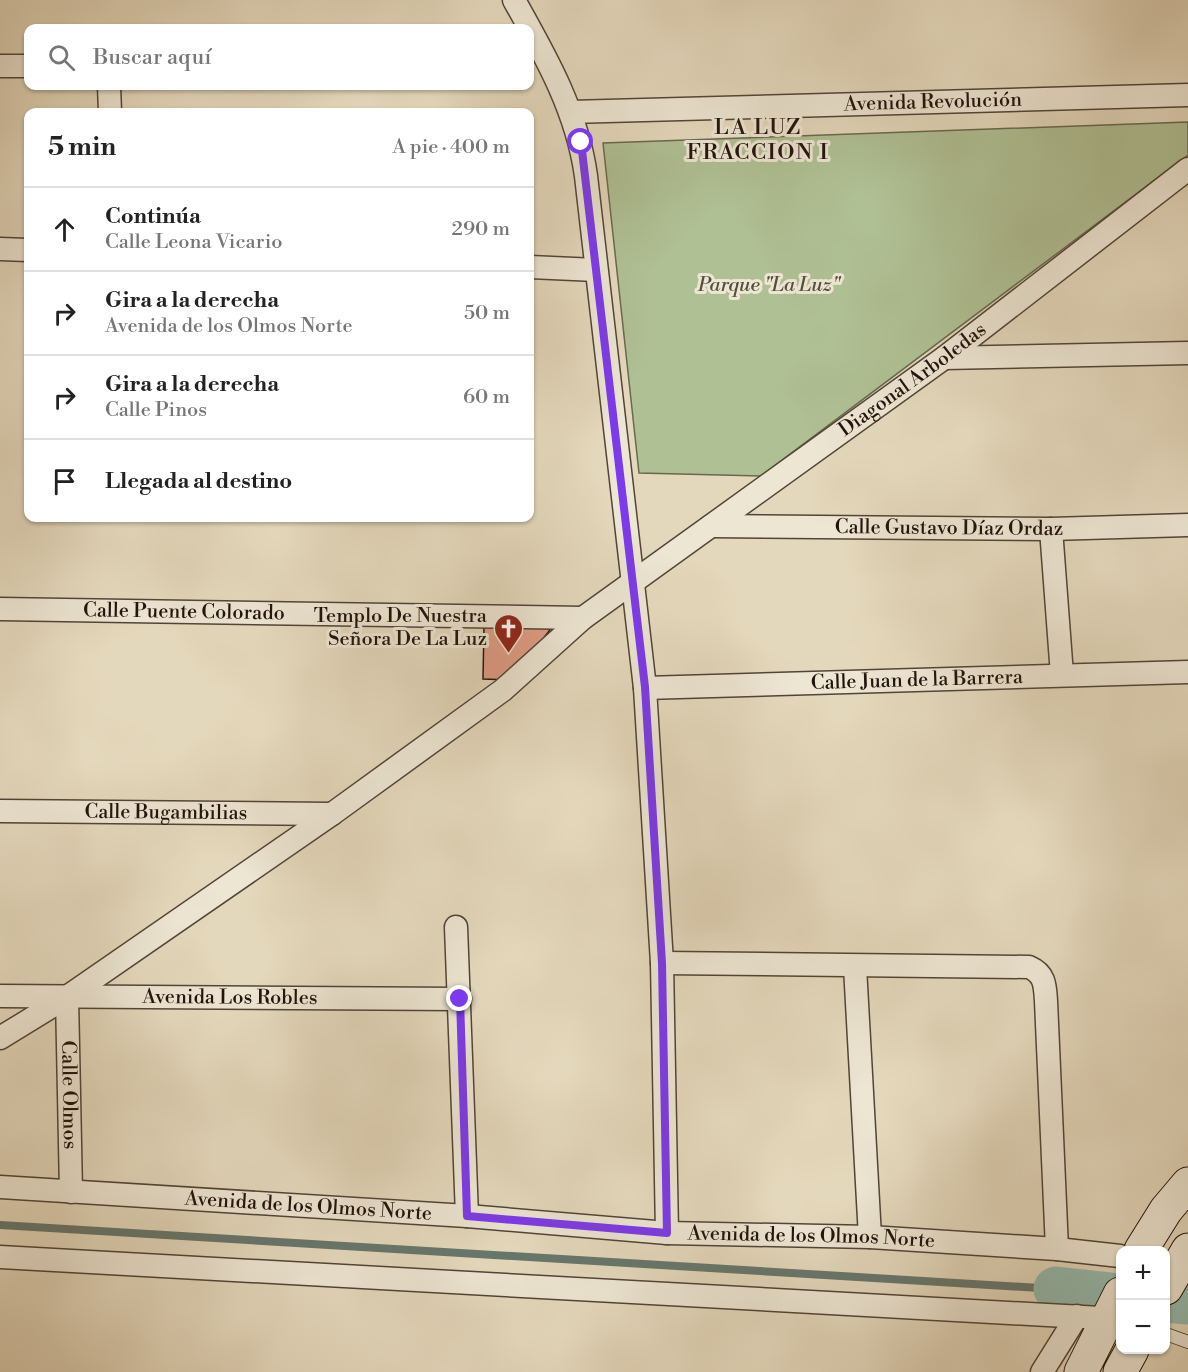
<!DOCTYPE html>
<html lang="es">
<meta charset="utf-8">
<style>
body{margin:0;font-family:"Libre Bodoni",serif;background:#f2f2f2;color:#222}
.controls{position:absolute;right:18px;bottom:18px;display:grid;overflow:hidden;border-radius:12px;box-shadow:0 2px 4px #0004}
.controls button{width:54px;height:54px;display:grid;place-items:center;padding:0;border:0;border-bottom:2px solid #e0e0e0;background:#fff;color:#222;font:30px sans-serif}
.stop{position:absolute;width:18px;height:18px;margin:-14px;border:4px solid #7c3aed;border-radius:50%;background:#fff}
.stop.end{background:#7c3aed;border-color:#fff;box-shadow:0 2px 6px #0008}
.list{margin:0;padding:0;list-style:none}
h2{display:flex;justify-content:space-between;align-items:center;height:78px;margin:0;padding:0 24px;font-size:26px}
h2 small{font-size:20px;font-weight:400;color:#767676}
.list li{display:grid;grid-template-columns:39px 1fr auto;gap:18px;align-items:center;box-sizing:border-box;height:84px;padding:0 24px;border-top:2px solid #e0e0e0}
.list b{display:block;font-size:22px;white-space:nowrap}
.list p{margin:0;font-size:20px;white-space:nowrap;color:#767676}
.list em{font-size:20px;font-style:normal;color:#767676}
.icon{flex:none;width:33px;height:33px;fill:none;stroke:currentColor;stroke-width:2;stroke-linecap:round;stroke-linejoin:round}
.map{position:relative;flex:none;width:1188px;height:1372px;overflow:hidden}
.search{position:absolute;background:#fff;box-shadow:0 2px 4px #0004;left:24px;top:24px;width:510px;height:66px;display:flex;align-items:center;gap:15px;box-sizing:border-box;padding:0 21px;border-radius:12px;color:#767676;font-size:22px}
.panel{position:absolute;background:#fff;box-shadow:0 2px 4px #0004;left:24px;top:108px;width:510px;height:414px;border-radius:12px}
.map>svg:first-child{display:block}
.green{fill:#afc094;stroke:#686950;stroke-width:1.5}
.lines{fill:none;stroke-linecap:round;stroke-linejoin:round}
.stream{stroke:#67776d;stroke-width:8}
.river{stroke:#95baae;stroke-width:45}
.building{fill:#e29d87;stroke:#21120c;stroke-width:1.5}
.service-casing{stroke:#524438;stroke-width:14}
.minor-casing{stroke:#524438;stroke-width:25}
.secondary-casing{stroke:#21120c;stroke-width:35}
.service{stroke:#ede6d3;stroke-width:12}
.minor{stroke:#ede6d3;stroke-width:22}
.secondary{stroke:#ede6d3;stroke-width:33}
.route{stroke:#7c3aed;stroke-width:8}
.labels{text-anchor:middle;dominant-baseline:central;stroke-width:6;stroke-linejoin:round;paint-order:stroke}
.street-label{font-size:20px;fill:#21120c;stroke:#ede6d3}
.park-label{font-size:20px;font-style:italic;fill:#534f3c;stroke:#ede6d3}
.poi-label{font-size:20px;fill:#21120c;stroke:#ede6d3;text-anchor:end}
.quarter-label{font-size:22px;letter-spacing:1.5px;fill:#21120c;stroke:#ede6d3}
</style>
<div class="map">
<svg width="1188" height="1372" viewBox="0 0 1188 1372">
<rect width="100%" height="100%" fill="#e4d8bc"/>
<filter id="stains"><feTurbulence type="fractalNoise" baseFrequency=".00333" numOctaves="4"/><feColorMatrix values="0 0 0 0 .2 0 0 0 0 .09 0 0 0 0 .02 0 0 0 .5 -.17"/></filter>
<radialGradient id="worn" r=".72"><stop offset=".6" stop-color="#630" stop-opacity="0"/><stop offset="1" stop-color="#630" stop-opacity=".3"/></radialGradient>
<!-- green -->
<path class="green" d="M1188,122v33l-427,321 -122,-3 -36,-330z"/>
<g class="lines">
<!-- stream -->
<path class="stream" d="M0,1225l1056,64"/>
<!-- river -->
<path class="river" d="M1056,1289l64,7
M1166,1300l22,2"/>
</g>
<!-- building -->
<path class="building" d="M484,626h69l-42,54 -28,-1z"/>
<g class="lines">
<defs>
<path id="service" d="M1166,1334l22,8"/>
<g id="minor">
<path d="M514,0c32,57 63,111 72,176l59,512 17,275 5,270"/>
<path d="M0,66h28"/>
<path d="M109,86l1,26"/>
<path id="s1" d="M570,112l618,-17"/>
<path d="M0,249l28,1"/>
<path d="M530,267l66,3"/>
<path d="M944,358l244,-5"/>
<path id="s2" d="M711,526l340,3 137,-4"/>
<path d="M1051,529l11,146"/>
<path id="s3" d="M0,609l583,9"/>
<path id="s4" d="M645,688l543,-16"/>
<path id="s5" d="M0,811l332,3"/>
<path d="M456,927l11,289"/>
<path d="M662,963l367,4c16,7 16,18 17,34l11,248"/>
<path d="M855,967l15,270"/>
<path id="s6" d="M0,996l460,3"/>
<path id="s7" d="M67,997l4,195"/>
<path id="s8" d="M0,1038l67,-41 265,-183 171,-124 80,-72 361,-260 244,-189"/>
<path id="s9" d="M0,1187l467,29 200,17 203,4 187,12 63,7"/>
<path d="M0,1257l1119,62"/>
<path d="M1042,1372l35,-56"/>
</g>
<path id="secondary" d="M1141,1250l25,-40 22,-26
M1166,1288l22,-38
M1081,1372l39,-78
M1120,1372l12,-22"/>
</defs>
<!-- service casing -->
<use href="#service" class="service-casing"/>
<!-- minor casing -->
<use href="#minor" class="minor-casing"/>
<!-- secondary casing -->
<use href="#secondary" class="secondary-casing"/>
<!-- service -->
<use href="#service" class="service"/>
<!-- minor -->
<use href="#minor" class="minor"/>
<!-- secondary -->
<use href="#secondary" class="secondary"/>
</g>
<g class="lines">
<!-- route -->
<path class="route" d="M460,999l7,217 200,17 -5,-270 -17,-276 -64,-545"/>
</g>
<!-- icons -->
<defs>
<symbol id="church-pin" viewBox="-11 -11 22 30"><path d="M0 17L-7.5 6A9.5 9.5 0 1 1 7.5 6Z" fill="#8f2418" stroke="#ede6d3"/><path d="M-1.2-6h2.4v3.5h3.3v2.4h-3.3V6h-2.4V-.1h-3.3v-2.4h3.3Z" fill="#fff"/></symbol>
</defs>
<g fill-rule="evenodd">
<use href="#church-pin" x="492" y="612" width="33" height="45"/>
</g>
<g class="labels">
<!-- street labels -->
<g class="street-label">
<text stroke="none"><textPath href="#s1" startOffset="363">Avenida Revolución</textPath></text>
<text stroke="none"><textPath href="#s8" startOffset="1126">Diagonal Arboledas</textPath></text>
<text stroke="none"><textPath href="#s2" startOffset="238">Calle Gustavo Díaz Ordaz</textPath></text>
<text stroke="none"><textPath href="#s3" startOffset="184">Calle Puente Colorado</textPath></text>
<text stroke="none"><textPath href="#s4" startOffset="272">Calle Juan de la Barrera</textPath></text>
<text stroke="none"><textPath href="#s5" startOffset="166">Calle Bugambilias</textPath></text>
<text stroke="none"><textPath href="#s6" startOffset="230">Avenida Los Robles</textPath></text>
<text stroke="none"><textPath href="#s7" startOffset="98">Calle Olmos</textPath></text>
<text stroke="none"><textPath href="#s9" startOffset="309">Avenida de los Olmos Norte</textPath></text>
<text stroke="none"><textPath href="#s9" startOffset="813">Avenida de los Olmos Norte</textPath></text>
</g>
<!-- park labels -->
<g class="park-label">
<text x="769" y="285">Parque "La Luz"</text>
</g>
<!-- poi labels -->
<g class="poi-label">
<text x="487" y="616">Templo De Nuestra<tspan x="487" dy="23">Señora De La Luz</tspan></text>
</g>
<!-- quarter labels -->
<g class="quarter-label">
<text x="758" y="127">LA LUZ<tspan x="758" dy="25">FRACCION I</tspan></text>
</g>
</g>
<rect width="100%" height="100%" filter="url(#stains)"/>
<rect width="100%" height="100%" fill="url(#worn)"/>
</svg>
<div class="controls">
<button>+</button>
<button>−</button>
</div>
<div class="stop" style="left:581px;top:142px"></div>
<div class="stop end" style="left:460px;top:999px"></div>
<div class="search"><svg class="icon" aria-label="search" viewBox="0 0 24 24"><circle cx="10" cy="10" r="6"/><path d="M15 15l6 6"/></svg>Buscar aquí</div>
<section class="panel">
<h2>5 min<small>A pie · 400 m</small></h2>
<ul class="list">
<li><svg class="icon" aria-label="ahead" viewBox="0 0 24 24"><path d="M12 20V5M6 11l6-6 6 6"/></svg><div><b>Continúa</b><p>Calle Leona Vicario</p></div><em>290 m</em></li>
<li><svg class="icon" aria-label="right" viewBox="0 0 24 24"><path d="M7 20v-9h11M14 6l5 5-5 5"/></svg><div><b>Gira a la derecha</b><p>Avenida de los Olmos Norte</p></div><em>50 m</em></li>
<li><svg class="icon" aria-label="right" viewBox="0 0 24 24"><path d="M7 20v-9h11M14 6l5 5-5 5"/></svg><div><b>Gira a la derecha</b><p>Calle Pinos</p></div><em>60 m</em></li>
<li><svg class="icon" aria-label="arrive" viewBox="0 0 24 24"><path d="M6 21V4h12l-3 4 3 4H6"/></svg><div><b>Llegada al destino</b></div></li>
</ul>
</section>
</div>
